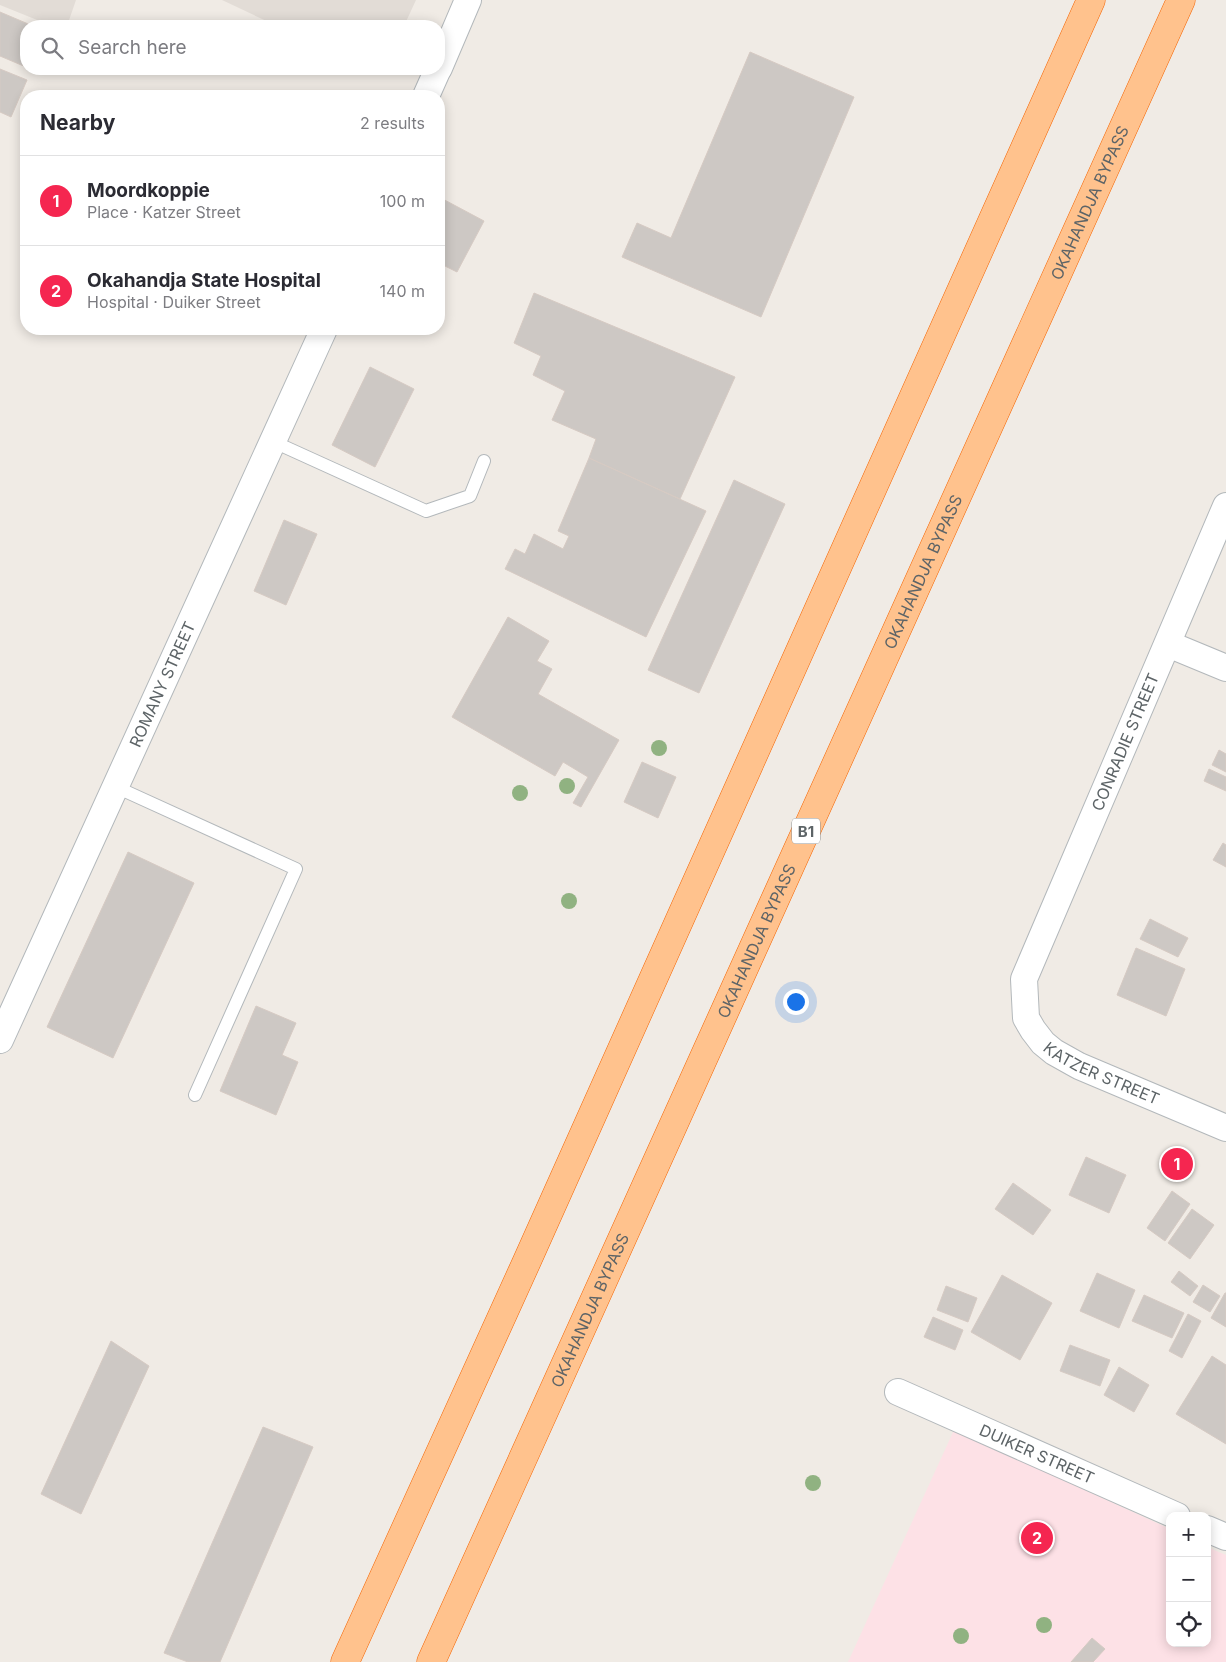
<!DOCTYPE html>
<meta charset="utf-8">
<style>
body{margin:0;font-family:Inter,sans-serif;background:#f2f2f3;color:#2b2b33}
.controls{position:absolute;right:15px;bottom:15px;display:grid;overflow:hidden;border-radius:10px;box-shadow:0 2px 12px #0003}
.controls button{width:45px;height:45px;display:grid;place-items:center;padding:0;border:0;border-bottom:1px solid #e1e1e2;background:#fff;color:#2b2b33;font:25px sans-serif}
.you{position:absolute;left:795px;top:1001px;width:18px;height:18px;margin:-12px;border:4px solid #fff;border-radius:50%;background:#1a73e8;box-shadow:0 0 0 8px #1a73e833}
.badge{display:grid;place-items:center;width:32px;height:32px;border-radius:50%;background:#f52650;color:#fff;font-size:16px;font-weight:700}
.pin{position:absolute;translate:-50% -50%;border:2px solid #fff;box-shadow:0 1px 5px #0006}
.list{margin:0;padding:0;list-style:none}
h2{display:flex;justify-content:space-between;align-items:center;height:65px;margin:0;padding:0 20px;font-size:21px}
h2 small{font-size:16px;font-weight:400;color:#7c7c81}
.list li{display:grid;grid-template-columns:32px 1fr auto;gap:15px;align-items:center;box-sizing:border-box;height:90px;padding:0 20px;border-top:1px solid #e1e1e2}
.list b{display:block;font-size:19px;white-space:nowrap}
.list p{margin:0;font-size:16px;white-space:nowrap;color:#7c7c81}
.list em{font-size:16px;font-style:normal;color:#7c7c81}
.icon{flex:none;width:28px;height:28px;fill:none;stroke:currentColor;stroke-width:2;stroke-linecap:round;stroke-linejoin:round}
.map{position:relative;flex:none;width:1226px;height:1662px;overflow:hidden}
.search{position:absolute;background:#fff;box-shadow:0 2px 12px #0003;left:20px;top:20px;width:425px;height:55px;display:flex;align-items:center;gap:12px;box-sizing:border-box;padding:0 18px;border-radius:20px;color:#7c7c81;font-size:19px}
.panel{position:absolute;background:#fff;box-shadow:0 2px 12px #0003;left:20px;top:90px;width:425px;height:245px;border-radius:20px}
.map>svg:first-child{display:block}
.education{fill:#e2dcd6}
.medical{fill:#fde1e6}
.building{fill:#cdc8c4;stroke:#d6cac3}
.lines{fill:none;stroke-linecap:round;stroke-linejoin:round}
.lane-casing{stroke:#b3b8bb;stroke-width:14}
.street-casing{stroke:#b3b8bb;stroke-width:28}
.highway-casing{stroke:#f56400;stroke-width:29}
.lane{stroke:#fff;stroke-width:12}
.street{stroke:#fff;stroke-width:26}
.highway{stroke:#ffc28d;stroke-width:28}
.tree{fill:#90b281}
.labels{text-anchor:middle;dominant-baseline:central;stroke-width:5;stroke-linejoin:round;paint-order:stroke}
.shield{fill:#fff;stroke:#8e9295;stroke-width:1}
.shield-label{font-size:15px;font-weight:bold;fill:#5d6467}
.street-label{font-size:16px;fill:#5d6467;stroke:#fff}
</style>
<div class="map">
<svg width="1226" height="1662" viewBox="0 0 1226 1662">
<rect width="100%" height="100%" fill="#f0ebe5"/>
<!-- education -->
<path class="education" d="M0,0h76l-9,26h-15l-52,-21z
M222,0h194l-12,26h-127z"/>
<!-- medical -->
<path class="medical" d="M954,1430l216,99v114h37v-96l19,8v107h-378z"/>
<!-- building -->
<path class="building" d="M0,12l33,14h-7v41l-26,-11z
M750,52l104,45 -93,220 -139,-60 15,-34 34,15z
M0,69l27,11 -16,37 -11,-5z
M439,197l45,24 -27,51 -18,-9z
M534,293l201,84 -55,122 -91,-41 7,-19 -44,-19 13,-29 -32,-16 8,-19 -27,-13z
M370,367l44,22 -39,78 -43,-22z
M589,458l117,53 -60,126 -141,-68 10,-20 10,5 9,-20 29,15 6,-13 -11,-5z
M734,480l51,24 -86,189 -51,-23z
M284,520l33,14 -31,71 -32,-14z
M508,617l41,24 -12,20 15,8 -14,25 81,46 -38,67 -8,-4 15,-26 -25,-15 -8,14 -103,-59z
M1219,750l7,4v18l-14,-7z
M642,762l34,15 -18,41 -34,-16z
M1209,769l17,8v14l-22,-10z
M1223,843l3,2v22l-13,-7z
M128,852l66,31 -81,175 -66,-31z
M1150,919l38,19 -10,19 -38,-18z
M1136,948l49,21 -19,47 -49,-21z
M256,1006l40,17 -14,32 16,7 -22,53 -56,-24z
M1086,1157l40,18 -17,38 -40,-18z
M1013,1183l38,27 -18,25 -38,-26z
M1172,1191l18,13 -25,37 -18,-13z
M1192,1209l22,16 -24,34 -22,-16z
M1179,1271l19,15 -8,10 -19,-14z
M1097,1273l38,17 -16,38 -39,-17z
M1002,1275l50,28 -32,57 -49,-28z
M1203,1285l17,11 -10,16 -17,-10z
M946,1286l31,12 -9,24 -31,-12z
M1225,1293h1v34l-15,-9z
M1144,1295l40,18 -12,25 -40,-17z
M1188,1314l13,7 -19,37 -13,-7z
M933,1317l30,13 -8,20 -31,-13z
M111,1341l38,25 -68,148 -40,-20z
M1070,1345l40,15 -10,26 -40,-15z
M1212,1356l14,9v79l-50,-30z
M1119,1367l30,18 -15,27 -30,-17z
M263,1427l50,20 -93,215h-32l-24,-9z
M1092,1638l13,11 -12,13h-22z"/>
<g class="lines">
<defs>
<path id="lane" d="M274,442l152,69 44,-15 14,-35
M116,787l180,82 -101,226"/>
<g id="street">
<path d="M439,68l29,-68"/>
<path d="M426,96l12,-27"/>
<path id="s1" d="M1226,506l-202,473 2,39 7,12 10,13 11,9 25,14 147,62"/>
<path d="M1168,644l58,24"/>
<path id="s2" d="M0,1040l324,-711"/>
<path id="s3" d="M898,1392l279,124"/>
<path d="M1207,1529l19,8"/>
</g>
<g id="highway">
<path d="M345,1662l182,-401 564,-1261"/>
<path id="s4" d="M431,1662l750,-1662"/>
</g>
</defs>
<!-- lane casing -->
<use href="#lane" class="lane-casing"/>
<!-- street casing -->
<use href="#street" class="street-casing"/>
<!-- highway casing -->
<use href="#highway" class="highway-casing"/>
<!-- lane -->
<use href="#lane" class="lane"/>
<!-- street -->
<use href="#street" class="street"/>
<!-- highway -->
<use href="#highway" class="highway"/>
</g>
<!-- trees -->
<g class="tree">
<circle cx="659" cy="748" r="8"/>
<circle cx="567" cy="786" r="8"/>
<circle cx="520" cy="793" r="8"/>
<circle cx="569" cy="901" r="8"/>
<circle cx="813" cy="1483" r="8"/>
<circle cx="1044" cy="1625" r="8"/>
<circle cx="961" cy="1636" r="8"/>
</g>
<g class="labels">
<!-- shield labels -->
<rect class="shield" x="792" y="818.5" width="28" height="25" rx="4"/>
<g class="shield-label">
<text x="806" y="831">B1</text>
</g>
<!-- street labels -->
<g class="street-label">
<text stroke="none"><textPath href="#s4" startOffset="1601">OKAHANDJA BYPASS</textPath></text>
<text stroke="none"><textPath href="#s4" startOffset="1196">OKAHANDJA BYPASS</textPath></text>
<text stroke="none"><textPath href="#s2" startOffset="391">ROMANY STREET</textPath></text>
<text transform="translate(1125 742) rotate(-67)">CONRADIE STREET</text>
<text stroke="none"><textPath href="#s4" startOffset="791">OKAHANDJA BYPASS</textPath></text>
<text stroke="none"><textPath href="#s1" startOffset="650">KATZER STREET</textPath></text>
<text stroke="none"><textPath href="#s4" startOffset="386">OKAHANDJA BYPASS</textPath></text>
<text stroke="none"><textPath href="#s3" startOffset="152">DUIKER STREET</textPath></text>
</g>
</g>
</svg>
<div class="controls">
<button>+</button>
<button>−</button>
<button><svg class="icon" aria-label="locate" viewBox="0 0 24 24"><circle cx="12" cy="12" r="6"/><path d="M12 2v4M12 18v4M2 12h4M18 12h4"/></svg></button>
</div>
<div class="you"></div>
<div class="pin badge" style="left:1177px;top:1164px">1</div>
<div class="pin badge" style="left:1037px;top:1538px">2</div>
<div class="search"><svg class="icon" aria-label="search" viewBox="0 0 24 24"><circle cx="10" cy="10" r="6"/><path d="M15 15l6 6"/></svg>Search here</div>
<section class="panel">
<h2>Nearby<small>2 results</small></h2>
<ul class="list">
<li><span class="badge">1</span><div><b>Moordkoppie</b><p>Place · Katzer Street</p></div><em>100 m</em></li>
<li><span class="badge">2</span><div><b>Okahandja State Hospital</b><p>Hospital · Duiker Street</p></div><em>140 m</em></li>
</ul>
</section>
</div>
